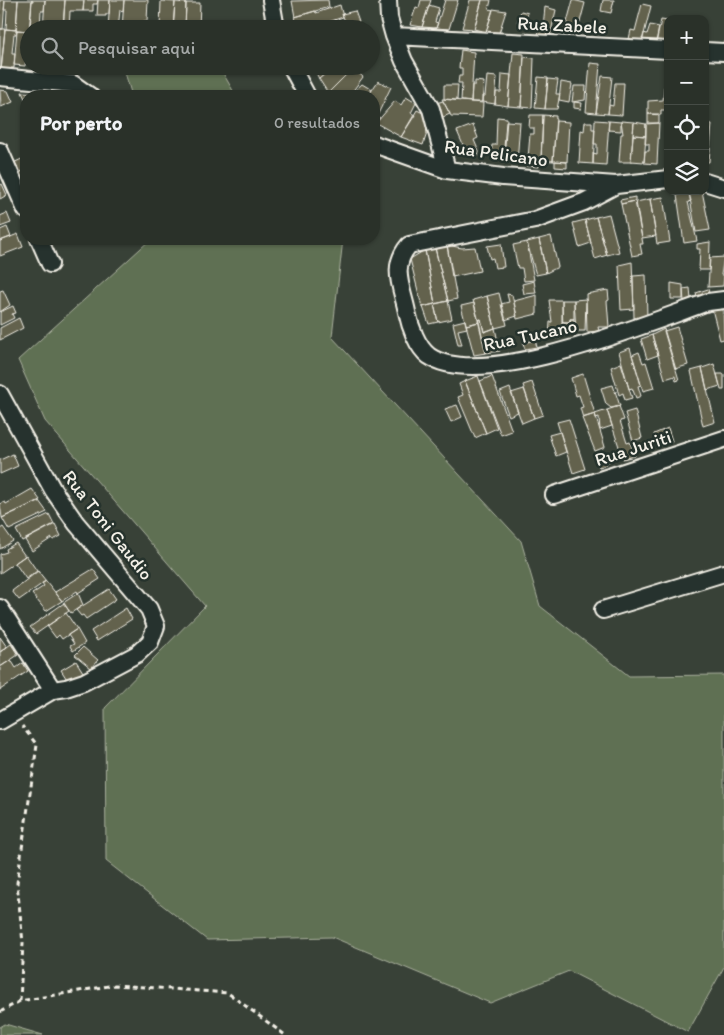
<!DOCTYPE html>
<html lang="pt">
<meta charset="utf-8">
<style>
body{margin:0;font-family:Itim,sans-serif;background:#363d35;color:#f1f3f6}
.controls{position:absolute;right:15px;top:15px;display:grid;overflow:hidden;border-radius:10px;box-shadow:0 1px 4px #0004}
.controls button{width:45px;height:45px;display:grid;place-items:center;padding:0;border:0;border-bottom:1px solid #464c46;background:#2a3129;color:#f1f3f6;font:25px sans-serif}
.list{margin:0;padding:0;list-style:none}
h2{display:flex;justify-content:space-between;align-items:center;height:65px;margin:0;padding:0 20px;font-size:21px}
h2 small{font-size:16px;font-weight:400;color:#a5a9a8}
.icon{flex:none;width:28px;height:28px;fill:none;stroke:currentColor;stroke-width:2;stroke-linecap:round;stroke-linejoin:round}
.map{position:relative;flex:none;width:724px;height:1035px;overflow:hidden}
.search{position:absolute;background:#2a3129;box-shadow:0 1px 4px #0004;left:20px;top:20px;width:360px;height:55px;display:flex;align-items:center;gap:12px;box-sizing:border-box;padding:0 18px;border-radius:28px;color:#a5a9a8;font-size:19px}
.panel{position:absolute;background:#2a3129;box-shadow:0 1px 4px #0004;left:20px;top:90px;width:360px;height:155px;border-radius:20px}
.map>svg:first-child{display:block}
.green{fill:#5f7053;stroke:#aab09e}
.building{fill:#63624e;stroke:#f4f1e8}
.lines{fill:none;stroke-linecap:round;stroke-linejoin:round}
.minor-casing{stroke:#f4f1e8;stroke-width:20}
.path{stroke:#f4f1e8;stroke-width:3;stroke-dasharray:5 4;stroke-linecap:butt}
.minor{stroke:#26332d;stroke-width:16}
.labels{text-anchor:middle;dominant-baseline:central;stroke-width:5;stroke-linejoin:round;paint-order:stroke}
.street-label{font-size:19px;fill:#f4f1e8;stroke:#26332d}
</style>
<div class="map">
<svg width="724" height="1035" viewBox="0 0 724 1035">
<rect width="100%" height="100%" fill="#384137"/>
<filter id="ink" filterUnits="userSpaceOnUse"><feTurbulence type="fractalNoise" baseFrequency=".02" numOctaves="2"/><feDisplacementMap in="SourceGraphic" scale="10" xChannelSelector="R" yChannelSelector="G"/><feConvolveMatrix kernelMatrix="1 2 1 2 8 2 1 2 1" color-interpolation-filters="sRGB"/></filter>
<g filter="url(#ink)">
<!-- green -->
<path class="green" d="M123,66h96l17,30h-104z
M151,239h192l-11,98 189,204 19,65 89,70 95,-1v292l-36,65 -119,-61 -79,32 -158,-66 -125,3 -101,-79 -1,-153 100,-102 -160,-185 -27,-61z
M5,1024l38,11h-43v-8z"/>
<!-- building -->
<path class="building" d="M0,0h5l-2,29h-3z
M5,0h13l-2,30 -10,-1 1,-19h-3z
M18,0h14l-3,31 -13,-1z
M32,0h13l-1,11h-3l-1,17 3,1h-13z
M45,0h20l-2,29h-20z
M65,0h19l-1,11h-13l-1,18h-6z
M84,0h14l-1,4h-4v7h-10z
M98,0h12l-1,14h-3v2h-9z
M110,0h14l-1,11 -3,-1 -2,19h-10z
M124,0h24l-1,21h-3l-1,8h-21z
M328,0l1,7 -34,10 -3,-16z
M421,0h10l-9,27 -12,-2 6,-18 3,1z
M445,0h13l-9,29 -13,-1z
M470,0h12l-8,29 -12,-1z
M482,0h9l-2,9 4,1 -7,22 -12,-3z
M573,0l12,3 -5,19 -3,-1 -3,9 4,1 -2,7 -13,-1z
M603,0h11l-3,13 -10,-2z
M161,1l14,1 -2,27h-13z
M175,2l11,1 -1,26h-12z
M186,3h14l-1,26h-14z
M642,4l9,2 -9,36 -13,-3 2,-9 4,1z
M340,5l3,12 -35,12h-10l-3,-12 20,-6 1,2z
M429,5l10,3 -4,14 3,1 -2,5 -14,-1z
M545,7l11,3 -6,26 -12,-1 2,-9 3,1z
M493,9l13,2 -7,22 -13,-1z
M355,11l4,11 -12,4 -5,-12z
M521,11l7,2 -4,11 -7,-2z
M661,20l7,1v21l-12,1z
M650,25l9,2 -3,15 -14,-1 2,-8 3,1z
M0,29h5l-4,42h-1z
M5,29l12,1 -1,4h-2l-2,19h3l-1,15h-3l-1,3h-9z
M17,30l12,1 -4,35 -11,-1z
M461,50l13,2 -3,50 -10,-1 1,-18h-4l1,-7h3v-8h-3z
M513,53l11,1 -3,53 -13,-1z
M524,57l10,1 -2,50 -11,-1z
M590,63l10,1 -4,49 -10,-1z
M59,66h14v2l5,1v6l-19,-1z
M313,66h21l-15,13z
M334,66h21l-27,27 -9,-14z
M353,68l10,9 -14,19h-17l-4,-3z
M502,74l9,1 -3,31 -13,-2 1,-12h5z
M487,76l10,1 -2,27 -13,-2v-6h3z
M602,76l10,1 -4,37 -12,-1z
M538,77l10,1 -3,31 -10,-1z
M548,79l10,1 -2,14h4l-3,15h-12z
M378,81l13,6 -14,29 3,2 -4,5 -2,-1v-26h-6z
M475,81l9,1 -2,20h-11l1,-17h3z
M561,82l11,2 -3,18 -10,-2z
M615,83h9l-2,32 -14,-1 1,-9 4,1z
M362,84l10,6 -4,6h-19z
M444,85h14l-1,15 -13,-1z
M574,86h12l-1,14 -13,2z
M664,87h4v23h-7v5l-13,-1v-13l15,-1z
M0,90l8,1 5,11 -12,5z
M22,92l16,1 1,3h-13v5z
M406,97l10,6 -5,10 4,2 -14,22 -25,-14 19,-22 6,4z
M442,99l41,4 -1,14 -31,-1z
M443,101l7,13 -7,3 -7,-14z
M574,102l8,1 -1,6 -7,-1z
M417,110l8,4 2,19 -4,12 -22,-8z
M648,114h11v9h-11z
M530,115h13l-2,45 -13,-1 2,-25h4v-6h-5z
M543,115l13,1 -3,45 -12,-1z
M497,117l10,1 -3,41 -13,-1 1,-13h4z
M595,120l14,1 -3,44 -13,-1v-11l4,1v-10h-3z
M506,121l14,1 -3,41 -14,-1z
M556,121l13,1 -2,40 -14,-1z
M609,121l12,1v9l-13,-1z
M621,121l13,1 -3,40h-12l2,-28h2z
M585,122h7v7h3l-2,35 -14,-1 2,-33 3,1z
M634,122l12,2v12l-13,-1z
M659,123l-2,41 -13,-1 1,-12h4v-7h-4l1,-20z
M705,123l7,1 -3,38h-4z
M473,125l5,13 -4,2 5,12 -1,4 -11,-2 -10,-23z
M633,135l13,1 -2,26 -13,-1z
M26,157v13l-10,4 -5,-10z
M526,157l13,3v7l-13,-1z
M555,161l12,1v6l-12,-1z
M23,171l3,1v12l-5,2 -5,-12z
M2,184l5,11 -7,4v-14z
M702,191l8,39 -14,2 -7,-39z
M689,193l2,8 -3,1 9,39 -13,2 -7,-48z
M635,197v4l-14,3 -1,-4z
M663,197l7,45 -13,2 -7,-45z
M650,199l6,37 -14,2 -6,-36z
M635,201l8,43h-3l2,10 -10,2 -11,-52z
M7,213l4,10 -11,4v-11z
M609,214l10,38 -12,3 -11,-38z
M596,217l11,38 -12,4 -10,-39z
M585,220l6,23 -12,4 -6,-24z
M7,227l4,10 -11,4v-11z
M18,234l5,13 -23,9v-15z
M551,236l7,31 -12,6 -7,-34z
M539,239l7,34 -10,2 -9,-33z
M527,242l7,38 -10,1 -2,-13h-4l-5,-23z
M710,242l-1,28h-10l1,-21h-3v-5z
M501,244l3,23 -9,1 -2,-10 -3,1 -3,-13z
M447,245l15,3 13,-1 5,24 -28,6z
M447,245l10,54 -9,2 -13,-53z
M435,248l13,53 -13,3 -10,-54z
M425,250l10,54 -13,3 -12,-48z
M724,257l-3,18h3l-1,11 -15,1 2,-29z
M632,262l2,47 -13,1 -2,-45z
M646,275l1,43h-13l-1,-42z
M534,281l2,12 -12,1 -2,-10z
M671,283l12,2v14h-12z
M690,288l1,12 -7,2 -1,-13z
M708,289l1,4 -12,4 -1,-4z
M3,290l7,15 -10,7v-21z
M608,290l1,10 -2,1 2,26h-11l1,4 -12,1 -1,-38z
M499,293l8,32 -12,3 -8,-32z
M507,294l5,1 5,21 -12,4 -4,-16 8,-2z
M537,295v19l-20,5 -3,-18z
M487,296l8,32 -11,4 -3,-13 -3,1 -5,-20z
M586,299l-1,32h-9l-2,-31z
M549,300h13l1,31h-4l1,7h-11l1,-16h2z
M562,300h12v19h-4v3h-8z
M448,301l4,18 -14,3 -4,-18z
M474,303l5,19 -13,3 -5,-19z
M434,304l4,18 -9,2 -6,-17z
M13,306l3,7 -4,1 2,4 -14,7v-13z
M723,306l1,33 -4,1 -8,-31z
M19,318l4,10 -23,12v-12z
M481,319l3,13 11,-4 5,23 -14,2 -8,-33z
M570,319h4v15l-11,1 -1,-13h8z
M465,320l2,8 -9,2 4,15h-4l-5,-22z
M479,322l7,31 -12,2 -8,-30z
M677,327l11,38 -13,4 -11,-38z
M664,329l15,51 -3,1 -1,-5 -10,3 -13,-44z
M652,335l6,20 -11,4 -6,-20z
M535,340l2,7 -12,2 -2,-6z
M630,348l11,37 -3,1 3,10 -5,2 -4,-10 -3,1 -10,-37z
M639,352l4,11 3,-1 8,26 -11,3 -11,-36z
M621,363l11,35 -7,2 -2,-7 -4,2 -8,-28z
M714,364l6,22 -13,4 -5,-22z
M702,368l13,54 -12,4 -12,-55z
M583,374l12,40 -12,4 -3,-10 3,-1 -4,-12 -3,1 -5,-18z
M717,374h7v16h-3z
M478,376l19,52 -11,5 -21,-52z
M492,376l20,55 -11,4 -21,-54z
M465,381l21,52 -11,5 -17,-41 5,-2 -4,-11z
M532,382l11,33 -9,3 -11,-33z
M613,385l7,21 -9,2 -5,-4 -5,-16z
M510,388l8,24 -9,4 -9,-24z
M524,389l10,29 -12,5 -11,-30z
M457,405l5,12 -11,5 -6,-13z
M619,406l5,14 -4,1 7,22 3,-1 5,14 -12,3 -16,-49z
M607,410l5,16 -12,4 -1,-13 -3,1 -1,-4z
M635,410l7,28 -9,3 -8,-28z
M595,414l10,33 -10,4 -13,-33z
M569,419l16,50 -12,4 -16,-51z
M668,428l4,13 -14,6 -4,-13z
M560,432l6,20 -10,4 -7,-21z
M13,454l5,12 -18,8v-14z
M609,456l1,5 -4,1v3l-7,2 -2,-8z
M32,489l8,11 -38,18 -2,-14 5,-2 1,2z
M39,501l8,11 -38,18 -7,-12z
M49,514l5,10 -32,17 -6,-11z
M55,524l6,12 -8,4 -1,-2 -20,13 -7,-11z
M3,527l10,14 -13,8v-20z
M16,543l9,13 -25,17v-19l7,-2 -1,-3z
M26,555l11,16 -11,8 -11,-16z
M93,569l7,10 -22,14 -1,-2 -15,10 -7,-9z
M38,571l8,10 -27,19 -7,-9z
M46,581l16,20 -16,10 -14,-17 12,-8 -2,-3z
M109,589l7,10 -30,20 -3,-4 -2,1 -5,-6z
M78,593l5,12 -12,8 -8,-10z
M64,603l5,8 -33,23 -6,-7z
M126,608l6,11 -35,22 -6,-10z
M66,613l11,16 -15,10 -3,-4 -3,3 -9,-12z
M77,629l8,14 -12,8 -3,-5 4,-2 -6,-9z
M0,637l7,10 -7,5z
M11,644l7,11 -18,12v-15z
M83,647l15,13 -7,8 -16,-13z
M11,660l5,8 7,-5 5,8 -28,19v-23z
M76,661l7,11 -15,9 -7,-11z"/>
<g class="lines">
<defs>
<path id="minor" d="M271,0l5,29
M388,0l1,18 5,18 10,25 27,48 16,61
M394,36l274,14
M705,51l19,1
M291,66l16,30
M0,77l73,7 17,12
M374,144l73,26 56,7 113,8
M0,151l26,59
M668,179l-52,6 -32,17 -49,18 -126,25c-19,22 -7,42 -2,67 3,14 10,35 22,44 53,36 221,-34 279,-54l16,-2
M705,182l19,6
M39,239l11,25
M0,394l53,96 23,33 73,86 7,17 -6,16 -13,12 -53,28 -18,6 -13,2 -53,31
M554,495l170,-56
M0,608l53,82
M603,610l121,-37"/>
</defs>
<!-- minor casing -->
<use href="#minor" class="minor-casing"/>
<!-- path -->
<path class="path" d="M20,1001l3,-58 -6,-60 20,-138 -15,-19
M0,1012l20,-11 95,-16 113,8 57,42"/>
<!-- minor -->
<use href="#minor" class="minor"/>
</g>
</g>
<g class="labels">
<!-- street labels -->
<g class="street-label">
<text transform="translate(562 25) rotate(3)">Rua Zabele</text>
<text transform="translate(496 153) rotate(8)">Rua Pelicano</text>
<text transform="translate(530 335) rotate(-12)">Rua Tucano</text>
<text transform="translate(633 448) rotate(-18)">Rua Juriti</text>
<text transform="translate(108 525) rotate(52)">Rua Toni Gaudio</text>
</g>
</g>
</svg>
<div class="controls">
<button>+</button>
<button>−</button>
<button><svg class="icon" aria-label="locate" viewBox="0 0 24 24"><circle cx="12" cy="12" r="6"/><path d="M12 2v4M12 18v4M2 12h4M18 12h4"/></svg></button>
<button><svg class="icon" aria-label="layers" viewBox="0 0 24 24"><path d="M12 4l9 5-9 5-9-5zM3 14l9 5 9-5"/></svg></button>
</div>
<div class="search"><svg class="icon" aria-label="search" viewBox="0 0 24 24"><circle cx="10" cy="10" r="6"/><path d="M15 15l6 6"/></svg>Pesquisar aqui</div>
<section class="panel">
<h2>Por perto<small>0 resultados</small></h2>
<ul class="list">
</ul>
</section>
</div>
